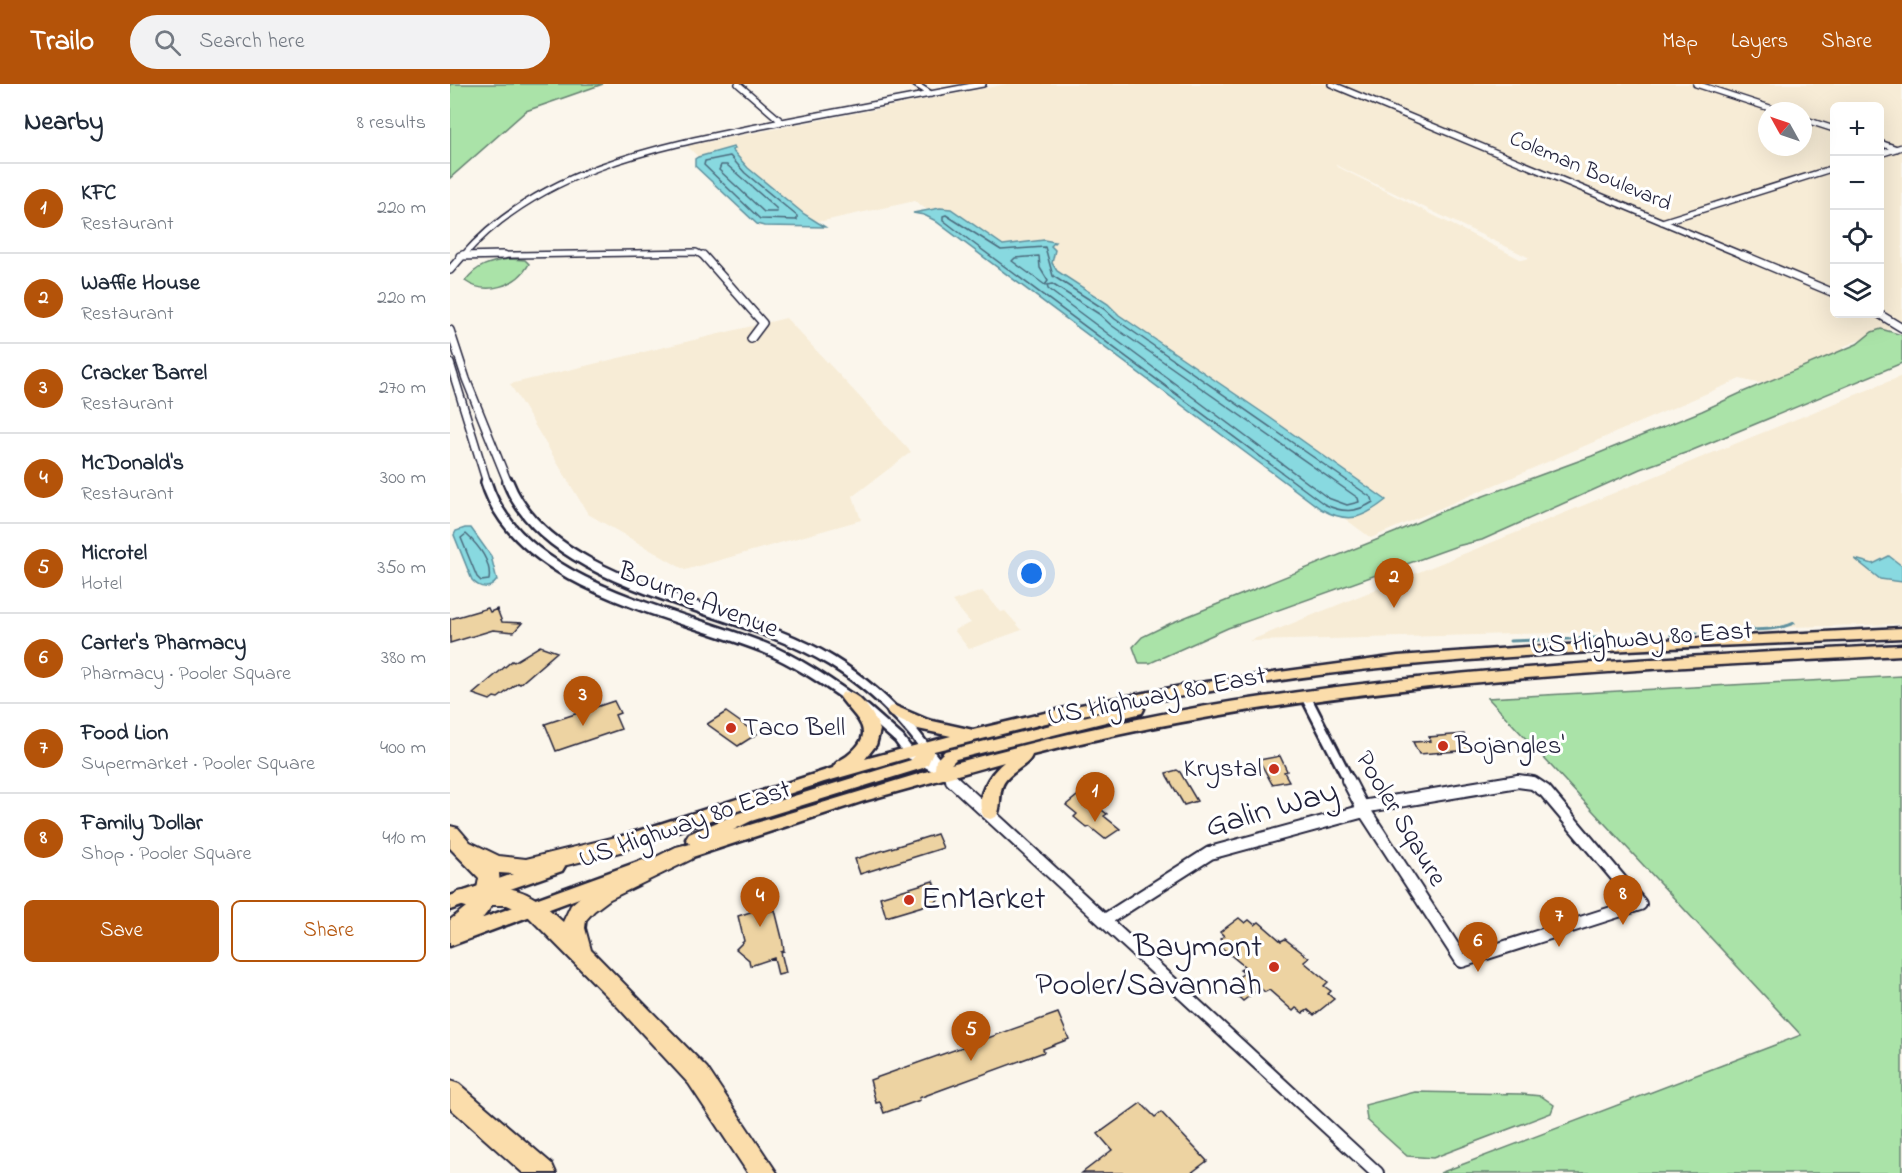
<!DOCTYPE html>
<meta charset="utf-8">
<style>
body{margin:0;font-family:"Indie Flower",sans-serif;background:#f2f2f3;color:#1f2937}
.controls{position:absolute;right:18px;top:18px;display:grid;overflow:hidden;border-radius:9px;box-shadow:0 6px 24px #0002}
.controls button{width:54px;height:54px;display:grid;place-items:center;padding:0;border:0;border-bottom:2px solid #e0e1e3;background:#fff;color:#1f2937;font:30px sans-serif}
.compass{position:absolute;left:1308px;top:18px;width:54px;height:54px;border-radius:50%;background:#fff;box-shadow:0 6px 24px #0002;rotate:310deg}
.you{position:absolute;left:582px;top:490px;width:21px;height:21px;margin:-15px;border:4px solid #fff;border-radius:50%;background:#1a73e8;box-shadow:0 0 0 9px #1a73e833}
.badge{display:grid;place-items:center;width:39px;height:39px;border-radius:50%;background:#b45309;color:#fff;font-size:20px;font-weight:700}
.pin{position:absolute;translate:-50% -50px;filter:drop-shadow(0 2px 3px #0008)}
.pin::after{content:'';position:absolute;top:32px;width:21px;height:18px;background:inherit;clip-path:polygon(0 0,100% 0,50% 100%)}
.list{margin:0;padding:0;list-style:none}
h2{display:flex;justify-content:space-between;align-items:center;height:78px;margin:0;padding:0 24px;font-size:26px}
h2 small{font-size:20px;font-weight:400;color:#747a83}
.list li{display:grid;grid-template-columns:39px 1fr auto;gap:18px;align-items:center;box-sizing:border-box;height:90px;padding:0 24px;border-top:2px solid #e0e1e3}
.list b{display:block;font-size:22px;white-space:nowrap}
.list p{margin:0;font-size:20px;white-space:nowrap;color:#747a83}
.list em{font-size:20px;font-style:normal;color:#747a83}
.actions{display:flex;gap:12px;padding:18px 24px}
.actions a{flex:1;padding:14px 0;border:2px solid #b45309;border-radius:9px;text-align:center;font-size:21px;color:#b45309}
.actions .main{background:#b45309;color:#fff}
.icon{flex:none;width:33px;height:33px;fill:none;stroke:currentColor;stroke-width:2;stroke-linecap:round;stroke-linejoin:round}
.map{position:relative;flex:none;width:1452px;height:1089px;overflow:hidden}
header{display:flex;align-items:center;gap:36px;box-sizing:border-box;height:84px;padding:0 30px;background:#b45309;color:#fff}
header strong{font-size:28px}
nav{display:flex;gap:33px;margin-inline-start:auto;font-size:21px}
.search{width:420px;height:54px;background:#f2f2f3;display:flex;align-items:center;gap:15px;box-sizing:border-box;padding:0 21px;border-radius:33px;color:#747a83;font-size:22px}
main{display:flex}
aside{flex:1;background:#fff}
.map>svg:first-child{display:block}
.built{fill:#f7ecd6;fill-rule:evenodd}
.green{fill:#aae3a8;stroke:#668272;stroke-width:1.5}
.water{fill:#88d9e0;stroke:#5f909e;stroke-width:1.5}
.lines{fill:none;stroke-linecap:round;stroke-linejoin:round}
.shore{stroke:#4b6b7d;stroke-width:1.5}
.stream{stroke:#5f909e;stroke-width:3}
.building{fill:#edd3a2;stroke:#22223b;stroke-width:1.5}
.minor-far3-casing{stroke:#22223b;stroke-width:8}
.minor-far2-casing{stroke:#22223b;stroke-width:10}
.minor-far1-casing{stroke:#22223b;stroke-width:14}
.minor-casing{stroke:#22223b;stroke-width:16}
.primary-casing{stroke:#22223b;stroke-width:5}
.motorway-casing{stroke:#22223b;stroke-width:4}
.minor-far3{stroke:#fff;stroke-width:5}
.minor-far2{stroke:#fff;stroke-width:7}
.minor-far1{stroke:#fff;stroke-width:9}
.minor{stroke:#fff;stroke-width:12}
.primary{fill:#fbddab;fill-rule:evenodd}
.motorway{fill:#fbddab;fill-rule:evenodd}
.poi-dot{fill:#c8321e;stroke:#fff;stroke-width:2}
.labels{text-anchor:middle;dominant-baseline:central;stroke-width:6;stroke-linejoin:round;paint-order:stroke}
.far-street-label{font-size:22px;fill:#22223b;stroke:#fff}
.street-label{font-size:27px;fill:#22223b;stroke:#fff}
.poi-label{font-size:27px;fill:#22223b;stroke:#fff;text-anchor:start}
.near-street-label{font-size:33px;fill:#22223b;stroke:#fff}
.near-poi-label{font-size:33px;fill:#22223b;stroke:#fff;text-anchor:start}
</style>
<header>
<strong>Trailo</strong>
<div class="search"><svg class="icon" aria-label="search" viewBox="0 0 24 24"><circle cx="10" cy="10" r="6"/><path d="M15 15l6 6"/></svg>Search here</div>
<nav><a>Map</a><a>Layers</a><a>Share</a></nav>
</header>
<main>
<aside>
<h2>Nearby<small>8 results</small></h2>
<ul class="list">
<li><span class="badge">1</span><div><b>KFC</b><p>Restaurant</p></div><em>220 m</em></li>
<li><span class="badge">2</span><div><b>Waffle House</b><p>Restaurant</p></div><em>220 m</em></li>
<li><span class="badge">3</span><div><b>Cracker Barrel</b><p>Restaurant</p></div><em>270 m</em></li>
<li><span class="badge">4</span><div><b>McDonald's</b><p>Restaurant</p></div><em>300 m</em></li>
<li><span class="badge">5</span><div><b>Microtel</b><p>Hotel</p></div><em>350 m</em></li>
<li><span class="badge">6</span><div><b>Carter's Pharmacy</b><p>Pharmacy · Pooler Square</p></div><em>380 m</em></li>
<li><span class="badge">7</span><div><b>Food Lion</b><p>Supermarket · Pooler Square</p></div><em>400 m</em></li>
<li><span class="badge">8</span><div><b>Family Dollar</b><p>Shop · Pooler Square</p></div><em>410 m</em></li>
</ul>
<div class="actions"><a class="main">Save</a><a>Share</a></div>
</aside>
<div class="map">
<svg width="1452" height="1089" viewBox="0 0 1452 1089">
<rect width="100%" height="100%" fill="#fbf6ec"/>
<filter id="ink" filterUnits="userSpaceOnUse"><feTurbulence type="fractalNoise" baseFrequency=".0167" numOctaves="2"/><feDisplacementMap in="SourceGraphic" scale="12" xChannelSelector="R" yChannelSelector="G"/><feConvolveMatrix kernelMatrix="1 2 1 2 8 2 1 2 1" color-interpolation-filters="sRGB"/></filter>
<g filter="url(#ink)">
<!-- built -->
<path class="built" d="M557,0h895v240l-60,23 4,4 -71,31 -18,1 -17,-4 -369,159 -456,-337 -92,20 -61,-3 -75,-72zM1384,22h46v208h-46zM1317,27h36v36h-36zM886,82v-1l194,93 -8,2z
M336,234l125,134 -58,44 8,24 -176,50 -97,-56 -78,-130z
M1452,292v248l-653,17z
M532,507l19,21 4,-1 17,19 -53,19 -15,-19 17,-7 -19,-22z"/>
<!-- green -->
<path class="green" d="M0,0h153l-77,27 -76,67z
M59,175l16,1 4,4c-12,22 -43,32 -64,17 12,-16 25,-19 44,-22z
M1431,245l21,6v28l-214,89 -48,17 -158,71 -25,6 -229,82 -78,35h-11l-6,-16 9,-10 29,-14 225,-91 44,-20 152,-56 110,-45 41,-19 114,-48 15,-12z
M1452,592v497h-462l361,-138 -313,-337z
M965,1008l106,2 20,2 13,9 -3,8 -118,45 -26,-2 -40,-36 -2,-15z"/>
<!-- water -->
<path class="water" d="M283,63l2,2 -3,1 16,18 56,46 21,13 -61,-1 -7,-2 -62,-58v-7l3,-2z
M490,124l11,1 52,36 41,-5 11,2 -4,4 4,4 -3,13 5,8 51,33 11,11 150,102 117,83c-24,19 -38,24 -65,9l-387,-289 -10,-5 -11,-2z
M15,444h6l20,28 6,24c-7,10 -17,9 -25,0l-18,-45 2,-4z
M1439,472l13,10v16l-22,-3 -25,-20 18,5z"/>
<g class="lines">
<!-- shore -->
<path class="shore" d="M280,72l15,17 52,43v4l-37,-1 -56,-54 1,-4z
M271,81h6l49,43 1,4h-13l-45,-42z
M496,131l55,35 44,-3 8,29 51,33 11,10 257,179 1,4c-17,11 -31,11 -49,2l-351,-261 -30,-23v-4z
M589,172l1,12 8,13 -3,4 -33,-24 3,-3z
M602,200l47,30 12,11 247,173 1,4 -12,3 -19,-7 -280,-209 -1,-4z
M16,450c13,12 26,28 23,46l-8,1 -4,-4 -16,-39z"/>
<!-- stream -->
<path class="stream" d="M1267,549c26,-6 52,1 77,-10
M1221,551l25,-2
M1060,557l144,-5"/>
</g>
<!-- building -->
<path class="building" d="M38,524l2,4 7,-3 5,13 20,1 -8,9 -21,-2 -43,13v-24z
M90,562l17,6 -37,32 -2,-1 -20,15 -4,-1 -4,3 -17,-6 39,-33 2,1z
M164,617l6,12 -5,2 6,14 -65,22 -11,-27z
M276,628l31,22 -19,12 -31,-22z
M1014,650l8,16 -53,4 -6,-12 18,-1 -2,-4z
M830,672l7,15 -3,1 5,9 -17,3 -13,-24z
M727,686l3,2 17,29 -13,4 -17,-29 -1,-3z
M627,712l2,2 3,-1 11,9 2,-1 12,9 -3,2 16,13 -15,10 -15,-12 -3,1 -13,-11 3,-3 -11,-9z
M487,750l6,14 -83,26 -5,-15z
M483,797l6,17 -3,4 -50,15 -6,-20z
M319,822l1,5 5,-1 7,28 2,13 -3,1 5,21 -8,2 -4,-17 -24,8 -1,-6 -13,-11 8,-8 -6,-25z
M789,834l6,5 4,-3 6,5 4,-3 22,19 4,-2 24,19 -5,4 24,20 -4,4 7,5 -3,3 6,5 -20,16 -6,-5 -5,3 -7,-5 -3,3 -24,-21 -4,2 -5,-4 -17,13 -16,-15 17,-13 -4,-3 5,-3 -24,-20 4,-3 -5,-5 4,-3 -4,-4z
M608,929l11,26 -26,10 1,3 -125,46 1,2 -36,13 -4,-11 -4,1 -6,-23z
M691,1019l14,14 6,-5 46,49 -16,12h-109l30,-23 -14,-16z"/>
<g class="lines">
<defs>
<path id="minor-far3" d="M465,0l16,10
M881,0l416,173
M1246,0l83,27
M1353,35l31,10
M332,38l201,-38
M1430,59l17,6
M1430,70l22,-7
M1212,138l172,-54
M10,172l236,-4 9,5
M12,173c80,-92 206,-112 320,-135l-44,-38"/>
<path id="minor-far2" d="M253,171l60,68 -12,16
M1293,171l91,38
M10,172l44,-1
M0,186l13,-15
M1429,230l23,14
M0,246l16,49 42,104
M0,279l37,120"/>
<path id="minor-far1" d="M36,398c32,105 190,130 279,166 31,13 59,32 86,51
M58,398c42,108 232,122 323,179 31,19 59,44 82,71 14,17 25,35 41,49
M856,613l43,84
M415,625l34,30 11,15 32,17
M1066,697h4"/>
<path id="minor" d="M502,696l425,393
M898,696l14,27
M1068,697l15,2 12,8 95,113 -178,57 -100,-154z
M655,836l105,-67 154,-42"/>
<path id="primary" d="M1452,544v10c-167,8 -336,12 -503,28 -87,8 -175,22 -261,38l6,5 -2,4 -186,46 -5,5c103,-28 207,-52 312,-67 211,-31 425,-40 639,-52v10c-292,16 -586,27 -870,100 -3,10 -20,16 -27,26 -8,11 -2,25 -9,36l-6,2 -6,-2c-11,-18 6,-44 20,-55l-140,39 -190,62 -6,-2 -3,-5 3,-5 22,-7 -4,-5 3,-5 50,-21 172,-53 4,-4 -91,26 -217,73 -6,-2 -3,-5 3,-5 232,-75c2,-6 8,-8 14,-12 32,-25 9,-36 -7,-59l2,-4c17,-4 33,23 38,37l-4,15 -11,14 86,-23 -33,-7 -29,-14 -2,-4 2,-4 6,-1 33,14 45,10 97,-23 122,-23 206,-28 129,-9zM666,625l-171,42 -9,9 -1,9 -202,61 18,-9 172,-53 5,-4 6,-13 136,-34z
M106,775l6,2 3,5 -3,5 -112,39v-14z
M193,776l6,2 3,5 -3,5 -199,74v-16z"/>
<path id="motorway" d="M0,742l8,2 12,14 29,14 27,3 90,-22 8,2 3,6 -3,6 -8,2 -90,22 -27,-2 1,15c26,-1 45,17 63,34l8,-17 15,-13 90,-45 8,-2 8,2 3,6 -3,6 -82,40 -16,12 -8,9 -1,8 6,22 116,118 70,105h-29l-59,-89 -72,-78 -92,-93 -18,-8h-15c-9,15 -25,31 -42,36v-21l16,-13 -9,-3 -3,-6 3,-6 20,-3 2,-11 -29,-30z
M0,997l9,3 93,80 4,9h-33l-73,-65z"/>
</defs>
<!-- minor-far3 casing -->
<use href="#minor-far3" class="minor-far3-casing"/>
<!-- minor-far2 casing -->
<use href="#minor-far2" class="minor-far2-casing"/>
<!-- minor-far1 casing -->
<use href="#minor-far1" class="minor-far1-casing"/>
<!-- minor casing -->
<use href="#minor" class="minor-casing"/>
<!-- primary casing -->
<use href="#primary" class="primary-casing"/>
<!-- motorway casing -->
<use href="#motorway" class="motorway-casing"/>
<!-- minor-far3 -->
<use href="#minor-far3" class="minor-far3"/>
<!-- minor-far2 -->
<use href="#minor-far2" class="minor-far2"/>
<!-- minor-far1 -->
<use href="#minor-far1" class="minor-far1"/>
<!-- minor -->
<use href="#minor" class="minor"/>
<!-- primary -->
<use href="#primary" class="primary"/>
<!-- motorway -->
<use href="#motorway" class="motorway"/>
</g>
</g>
<!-- markers -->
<g class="poi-dot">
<circle cx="281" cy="644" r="6"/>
<circle cx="993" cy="662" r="6"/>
<circle cx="824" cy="685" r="6"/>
<circle cx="459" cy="816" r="6"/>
<circle cx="824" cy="883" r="6"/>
</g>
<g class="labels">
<!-- far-street labels -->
<g class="far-street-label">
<text transform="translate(1140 88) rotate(23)">Coleman Boulevard</text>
</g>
<!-- street labels -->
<g class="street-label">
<text transform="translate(248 517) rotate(21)">Bourne Avenue</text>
<text transform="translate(1192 555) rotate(-4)">US Highway 80 East</text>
<text transform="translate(707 613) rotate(-11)">US Highway 80 East</text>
<text transform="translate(950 735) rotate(59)">Pooler Sqaure</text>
<text transform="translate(235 741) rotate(-19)">US Highway 80 East</text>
</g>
<!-- poi labels -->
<g class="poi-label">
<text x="293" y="644">Taco Bell</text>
<text x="1005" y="662">Bojangles'</text>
<text x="812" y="685" text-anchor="end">Krystal</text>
</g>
<!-- near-street labels -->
<g class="near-street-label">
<text transform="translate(822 726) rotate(-16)">Galin Way</text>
</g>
<!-- near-poi labels -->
<g class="near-poi-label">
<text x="471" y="816">EnMarket</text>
<text x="812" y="864" text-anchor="end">Baymont<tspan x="812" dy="38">Pooler/Savannah</tspan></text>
</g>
</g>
</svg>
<div class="controls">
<button>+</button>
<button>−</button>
<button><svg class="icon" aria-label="locate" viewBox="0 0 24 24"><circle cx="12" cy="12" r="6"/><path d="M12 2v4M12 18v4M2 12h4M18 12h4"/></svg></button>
<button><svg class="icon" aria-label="layers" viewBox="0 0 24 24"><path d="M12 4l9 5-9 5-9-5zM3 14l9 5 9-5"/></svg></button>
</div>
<svg class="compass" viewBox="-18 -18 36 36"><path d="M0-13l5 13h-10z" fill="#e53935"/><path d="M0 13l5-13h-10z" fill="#747a83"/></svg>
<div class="you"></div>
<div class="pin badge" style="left:645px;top:738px">1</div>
<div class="pin badge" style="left:944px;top:524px">2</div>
<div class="pin badge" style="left:133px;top:642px">3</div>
<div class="pin badge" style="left:310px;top:843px">4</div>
<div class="pin badge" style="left:521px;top:977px">5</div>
<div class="pin badge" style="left:1028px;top:888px">6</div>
<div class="pin badge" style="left:1109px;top:863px">7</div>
<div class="pin badge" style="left:1173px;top:841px">8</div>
</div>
</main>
